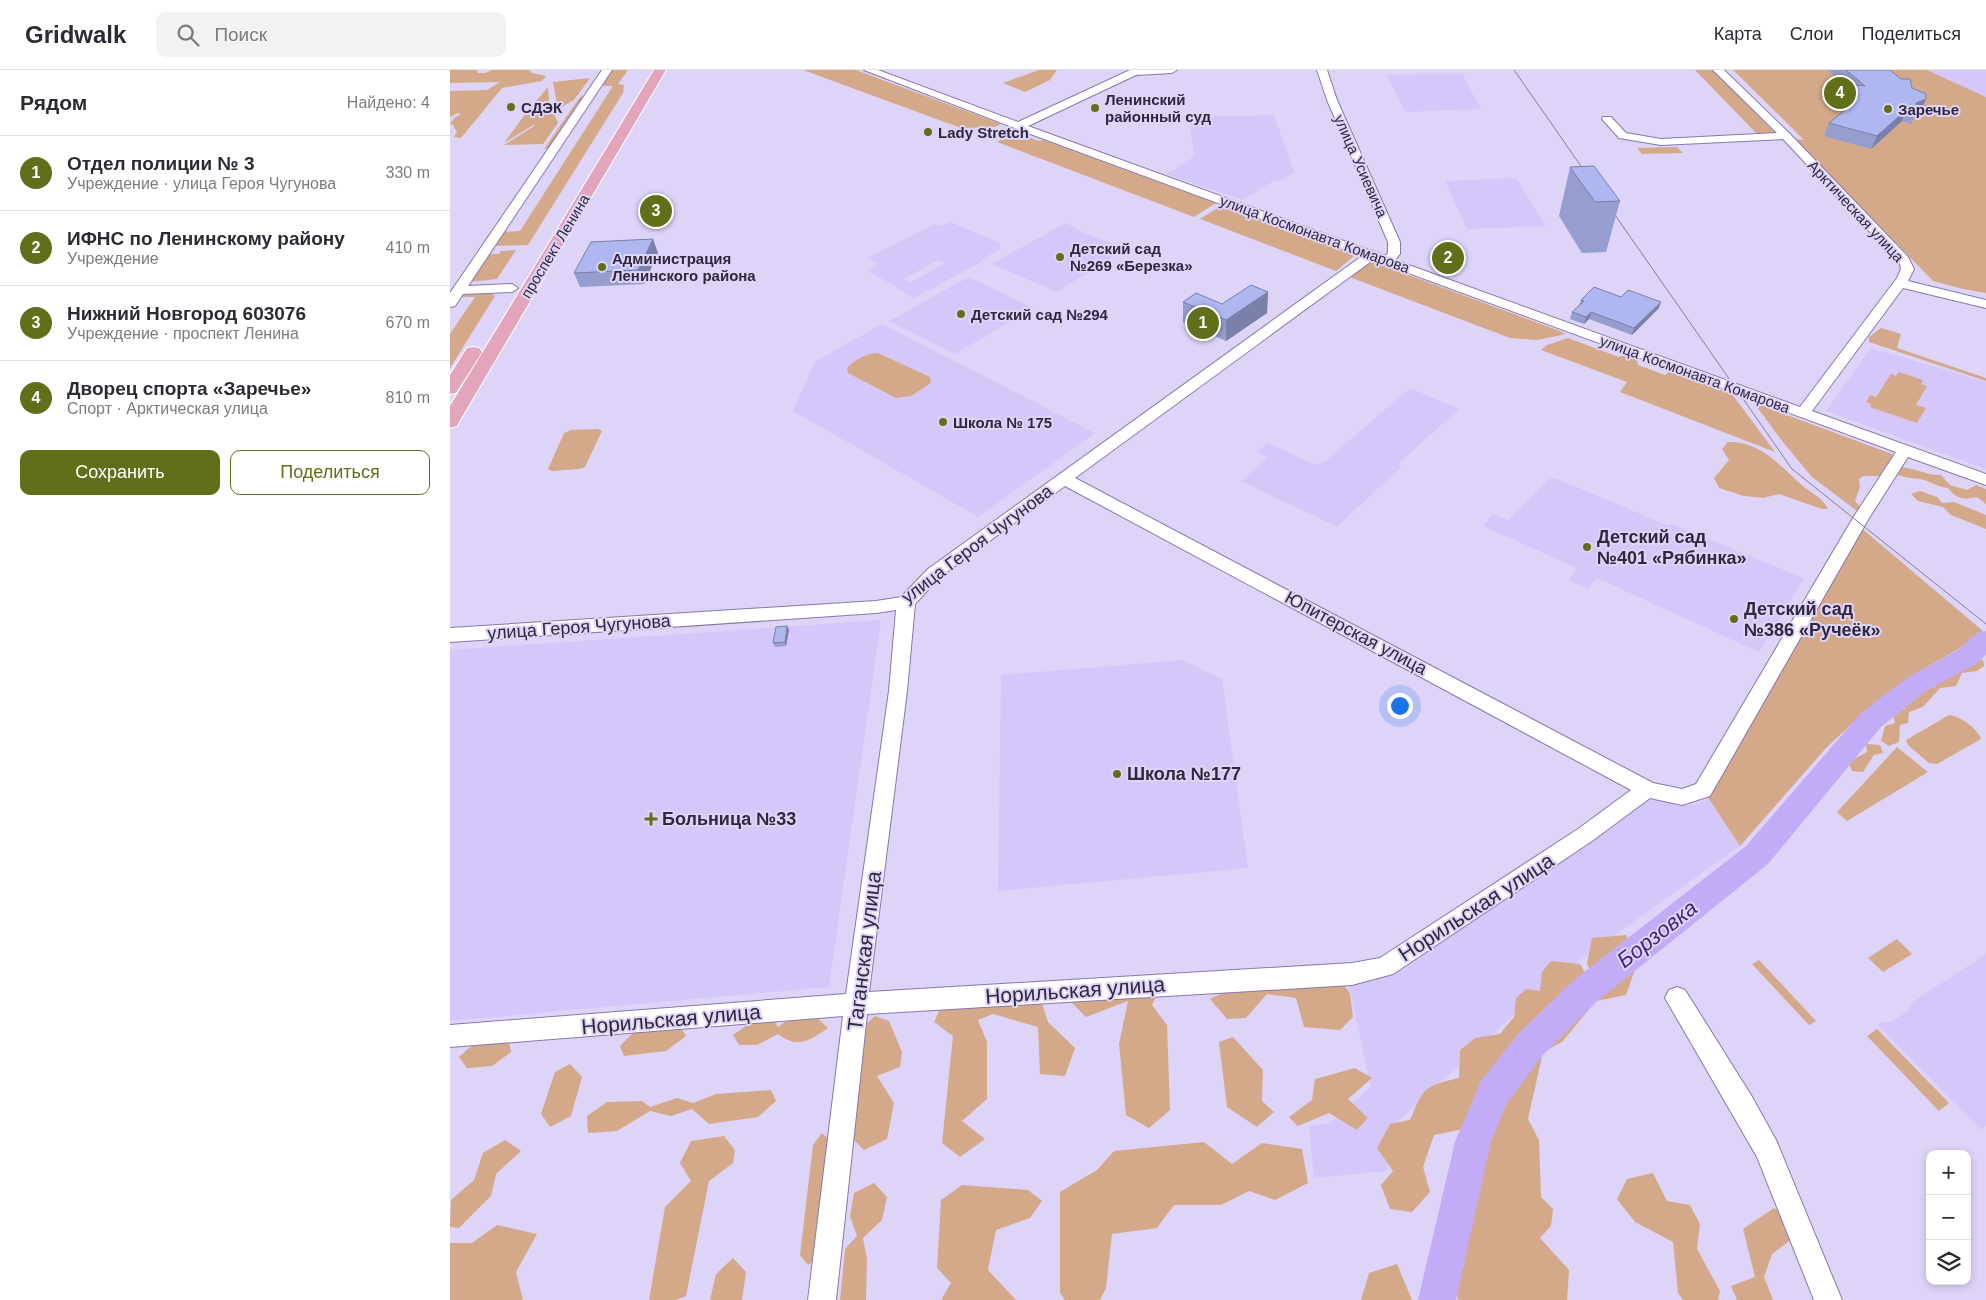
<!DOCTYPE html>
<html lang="ru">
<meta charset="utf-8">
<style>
body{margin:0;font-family:Arial,sans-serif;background:#f2f2f3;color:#2b2b33}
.controls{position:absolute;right:15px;bottom:15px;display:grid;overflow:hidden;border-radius:10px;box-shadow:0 2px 8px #0003}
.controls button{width:45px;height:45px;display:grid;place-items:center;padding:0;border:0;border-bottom:1px solid #e1e1e2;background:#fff;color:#2b2b33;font:25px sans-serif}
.you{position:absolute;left:949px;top:635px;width:18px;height:18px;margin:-12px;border:4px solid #fff;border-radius:50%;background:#1a73e8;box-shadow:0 0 0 8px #1a73e833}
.badge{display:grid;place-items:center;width:32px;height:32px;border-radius:50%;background:#626f1a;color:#fff;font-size:16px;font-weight:700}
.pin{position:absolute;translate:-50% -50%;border:2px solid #fff;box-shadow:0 1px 5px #0006}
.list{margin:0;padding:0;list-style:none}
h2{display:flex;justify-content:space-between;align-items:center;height:65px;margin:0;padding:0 20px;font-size:21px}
h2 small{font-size:16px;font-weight:400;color:#7c7c81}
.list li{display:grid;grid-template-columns:32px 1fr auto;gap:15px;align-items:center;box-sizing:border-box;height:75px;padding:0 20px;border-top:1px solid #e1e1e2}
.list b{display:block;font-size:19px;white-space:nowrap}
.list p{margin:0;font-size:16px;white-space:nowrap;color:#7c7c81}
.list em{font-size:16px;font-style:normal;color:#7c7c81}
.actions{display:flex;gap:10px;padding:15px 20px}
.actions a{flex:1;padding:11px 0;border:1px solid #626f1a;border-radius:10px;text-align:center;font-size:18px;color:#626f1a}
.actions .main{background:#626f1a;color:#fff}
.icon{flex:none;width:28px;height:28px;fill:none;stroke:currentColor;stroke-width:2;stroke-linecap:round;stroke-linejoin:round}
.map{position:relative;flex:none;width:1536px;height:1230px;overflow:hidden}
header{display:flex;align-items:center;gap:30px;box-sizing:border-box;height:70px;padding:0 25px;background:#fff;border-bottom:1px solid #e1e1e2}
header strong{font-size:24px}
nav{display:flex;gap:28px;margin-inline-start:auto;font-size:18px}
.search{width:350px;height:45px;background:#f2f2f3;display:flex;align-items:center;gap:12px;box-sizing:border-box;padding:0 18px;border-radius:10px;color:#7c7c81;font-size:19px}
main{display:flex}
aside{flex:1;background:#fff}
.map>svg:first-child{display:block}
.built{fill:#d6c7fb;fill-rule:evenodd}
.green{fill:#d4a98a}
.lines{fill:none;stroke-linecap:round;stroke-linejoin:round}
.river{fill:#c3acf7;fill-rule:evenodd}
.minor-casing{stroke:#8877ad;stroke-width:2}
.major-casing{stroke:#fff;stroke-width:2}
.minor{fill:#fff;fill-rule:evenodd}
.major{fill:#e3a5bc;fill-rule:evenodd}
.tram{stroke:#867d9a;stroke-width:1}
.wall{fill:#969dcf}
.shaded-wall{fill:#7a80a9}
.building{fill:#afb7f1;stroke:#7a80a9}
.poi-dot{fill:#626f1a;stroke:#ded4f8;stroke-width:2}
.labels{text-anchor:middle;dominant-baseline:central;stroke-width:4;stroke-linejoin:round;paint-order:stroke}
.far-poi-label{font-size:15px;font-weight:bold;fill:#30283f;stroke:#ded4f8;text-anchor:start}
.far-street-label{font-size:15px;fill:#30283f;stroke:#ded4f8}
.poi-label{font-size:18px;font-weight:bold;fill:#30283f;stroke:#ded4f8;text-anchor:start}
.street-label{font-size:18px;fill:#30283f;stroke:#ded4f8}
.near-street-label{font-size:21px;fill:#30283f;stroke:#ded4f8}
.near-water-label{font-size:22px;font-style:italic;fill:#472379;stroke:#ded4f8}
</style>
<header>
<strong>Gridwalk</strong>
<div class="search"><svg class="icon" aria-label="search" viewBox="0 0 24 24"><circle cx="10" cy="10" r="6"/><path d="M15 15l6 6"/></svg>Поиск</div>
<nav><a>Карта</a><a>Слои</a><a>Поделиться</a></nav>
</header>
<main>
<aside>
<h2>Рядом<small>Найдено: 4</small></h2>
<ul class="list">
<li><span class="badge">1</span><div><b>Отдел полиции № 3</b><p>Учреждение · улица Героя Чугунова</p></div><em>330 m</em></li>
<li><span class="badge">2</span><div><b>ИФНС по Ленинскому району</b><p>Учреждение</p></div><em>410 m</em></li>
<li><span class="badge">3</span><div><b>Нижний Новгород 603076</b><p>Учреждение · проспект Ленина</p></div><em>670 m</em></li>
<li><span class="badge">4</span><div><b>Дворец спорта «Заречье»</b><p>Спорт · Арктическая улица</p></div><em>810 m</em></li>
</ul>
<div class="actions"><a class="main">Сохранить</a><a>Поделиться</a></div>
</aside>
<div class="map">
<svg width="1536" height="1230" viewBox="0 0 1536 1230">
<rect width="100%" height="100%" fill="#ded4f8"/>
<!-- built -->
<path class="built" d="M1477,0h59v27z
M1012,4l19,35 -76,3 -18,-37z
M824,45l20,57 -14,9 -5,-1 -32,20 -77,-26 26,-16 2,-5 -5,-36z
M1066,108l30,48 -79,3 -22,-48z
M500,152l50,21v6l-17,10 -2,3 -67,36 -47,-28 11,-7 -11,-5 68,-34 6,2zM488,190l7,3 -34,19 -7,-3z
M615,153l10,4 -1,2 52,20 -69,43 -65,-28z
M519,207l64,31 -78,46 -66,-33z
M432,254l213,109 -117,84 -185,-106 22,-49z
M1421,278l115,34v87l-160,-58z
M960,318l49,21 -61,55 4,2 -65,61 -96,-46 27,-23 -12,-6 12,-9 45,21 10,-1z
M1105,408l107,45 7,3 2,-2 133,54 -45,74 -162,-74 -9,11 -19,-9 8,-12 -94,-42 10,-12 15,6 41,-41z
M431,550l-52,367 -379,34v-371z
M732,590l40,19 26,189 -250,23 3,-216z
M1202,727l29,8 17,-1 10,-6 32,48 -186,132 -171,157 5,36 -74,7 -5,-53 20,-1 42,-37 -23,-106 33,-2 13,-6z
M1536,884v172l-5,4 -103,-105 4,-3h9l17,-11 3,-8z"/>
<!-- green -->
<path class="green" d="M0,0h26l2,3h7l7,-3h37l3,3 14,3 -4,5 -40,7 -41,50 -7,-1 3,-5 -4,-7 -3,-1 4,-6 7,-4 -3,-1 -8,4v-26l37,-1 13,-8 -50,1z
M160,0h18l-10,14 6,1 -1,8 -95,152 -36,1 10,-14 18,-1 93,-145h-14z
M353,0h53l145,54 -6,3 -34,1z
M589,0h18l-7,10 -25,12 -22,-9z
M1245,0h18l63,64 -18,1z
M1283,0h194l59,27v196l-23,-4 -30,-8 -138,-142 9,1z
M140,8l-16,22 -16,9 -5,-27z
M98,17l1,15 4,10 -2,2 3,-1 4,10 -15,21 -39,1 30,-19 1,-2 -31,19 19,-26z
M136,25l-36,53 -6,1 36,-52z
M565,62l24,9 4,-1 173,63 -22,14 -197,-75z
M1227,77l6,6 -41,1 -5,-6z
M772,135l133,50 -19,16 -136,-52z
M66,180l-19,29 -27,3 12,-21h4l4,-7h9l2,-3z
M917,193h9l189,70 -3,2 -25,5 -27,-2 -158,-60 -1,-2z
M15,223h26l4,3 -45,72v-34l25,-37h-17z
M1431,258l20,6 -4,14 89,30v3l-117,-39v-5z
M1118,268l51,19 6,-2 12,4 1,6 27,10 5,-4 62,23 43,58 -155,-60 7,-10 -86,-32 6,-5z
M428,283l52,24 1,6 -20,13 -15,2 -48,-25 -1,-5c7,-8 20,-15 31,-15z
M1449,302l24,8 -2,4 6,2 -11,19 10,3 -9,15 -47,-16 1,-3 -5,-2 4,-7 6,2 15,-23 5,2z
M1304,333l138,51 1,7 -12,15h-18l-4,3 1,8 -5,14 5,6 -3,4 -45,-34 -30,-36z
M148,359l4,2 -17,36 -6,2 -27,2 -4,-2 16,-36 7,-3z
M1278,372c33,-1 52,24 75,44 9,8 19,11 25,23h-6l-43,-15 -16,4 -19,-2 -25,-8 -5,-10 15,-18 -7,-11z
M1450,397c17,1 24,8 41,8l9,10 17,5 9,-5 10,4v15l-9,-7c-13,3 -21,2 -29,-9 -10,-1 -18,-7 -28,-9 -9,-1 -15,-1 -24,-5z
M1470,421l17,6 5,6 12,-1 32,13v14l-35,-14 -8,-8 -25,-6 -7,-7z
M1410,457l123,104 -21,16 -54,31 -52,42 -30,28 -86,98 -37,-56z
M1524,590h9l1,6 -7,5 -15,2 -6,13 -16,2 -17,19 -14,5 -1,11 -8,2 -1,17 -10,4 -8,-5 4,-15 10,-3 -3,-11 13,-3 1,-8 19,-13 11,-1 -2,-5 12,-9 13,-2 8,-8z
M1499,645c10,0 30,15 32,24l-44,25 -8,-1 -21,-18 -2,-5z
M1416,674l14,1 3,8 -9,2 -11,17 -11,-1 -4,-9 19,-10z
M1447,677l31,25 -81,49 -10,-9z
M1176,865l13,23 -13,37 -30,6 -34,41 -19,10 -15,67 11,21 2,57 12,12 -2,17 -11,12 29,32 -2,30h-109l-5,-25 11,-9 -9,-28 13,-46 9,-11 2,-38 24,-53 13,-9 18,-33 20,-20 11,-5 11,-19 20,-16 -9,-25 5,-25z
M1447,869l15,15 -29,18 -15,-14z
M1309,890l57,61 -7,4 -57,-61z
M1101,891l29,3 10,17 -26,26 -38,21 -17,18 -3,27 -31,32 -12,24 -29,6 -11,32 7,25 -18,20 -22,-3 -9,-24 12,-14 -16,-23 13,-24 20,-4c14,-33 14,-34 49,-42l1,-28 15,-12 25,-4 14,-17 2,-19 10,-9 14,2 2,-19z
M888,908l12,15 3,24 -13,13 -36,-3 -8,-29 -29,-4 -21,24 -19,1 -17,-20 35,-16z
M633,917l76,4 -7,14 15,20 3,85 -21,18 -23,-13 -7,-71 9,-43 -42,16 -14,-14z
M590,928l8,24 27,26 -10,28 -25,-2 -2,-47 -45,-13 -15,6 9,22v57l-25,22 23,18 -25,18 -18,-14 11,-107 -19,-14 8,-17z
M362,943l16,15c-19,13 -30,21 -50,6l-21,11h-18l-6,-10 21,-15 18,-2 6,9 15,-11z
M425,946l14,5 13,31 -2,15 -23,9 17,27 -7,36 -23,11 -13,-13 10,-108z
M227,952l9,14 -20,15 -42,5 -4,-10 20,-20z
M1427,959l72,74 -10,8 -72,-75z
M58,967l3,15 -19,14 -25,2 -8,-11 20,-18z
M783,967l30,33 -1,31 12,11 -17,15 -30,-20 -8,-65z
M120,994l12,13 -11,39 -21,11 -9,-13 14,-42z
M905,998l17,10 -24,21 20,19 -11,12 -28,-17 -31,13 -9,-9 23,-17 3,-21z
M321,1020l5,11 -18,16 -49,7 -17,-15 -21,7 -21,-5 -33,20 -29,2 -1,-17 20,-14 35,-1 8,6 27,-9 16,5 23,-9z
M372,1063l12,11 -12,112 -14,9 -8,-10 13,-110z
M274,1066l11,14 -2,13 -24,18 -23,115 -10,4h-27l16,-93 26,-26 -11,-18 11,-22z
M55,1070l16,11 -25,23 -5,22 -32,32 -9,-1 1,-27 23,-20 9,-27z
M754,1072l28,22 30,-21 40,6 6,34 -33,17 -26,-9 -28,14h-47l-17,23 -45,6 -6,54 -6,12h-35l-5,-7v-101l37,-22 17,-19z
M1203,1103l14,28 23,4 10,19 -3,25 23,42 -2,9h-35l-5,-7 -5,-51 -38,-20 -18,-23 10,-20z
M424,1113l13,14 -5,23 -19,18 4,21 -1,41h-26l5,-51 12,-13 -7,-20 4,-23z
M512,1115l66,5 14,11 -12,17 -34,12 -8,40 28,30h-75l10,-17 -14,-15 4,-68z
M1324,1138l20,13 1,16 -23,17 -8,23 9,23h-36l-6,-14 24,-9 -12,-48z
M47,1155l40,9 -21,38 7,28h-73v-57h22z
M283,1188l13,14 -4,28h-32l6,-26z
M947,1194l15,36h-51l8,-27z"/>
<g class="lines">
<!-- river -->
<path class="river" d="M1536,561v24l-10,9 -50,27 -45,36 -113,137 -172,138 -54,54 -36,49 -15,37 -35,158h-38l37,-158 26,-61 37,-47 56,-54 172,-134 115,-133 47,-36 50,-27 19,-17z"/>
<defs>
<path id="minor" d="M152,0h10l-144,216 44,-2 6,4 -6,4 -49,2 -8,12 -5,1v-14z
M414,0h14l140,52 112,-52h47l-5,3 -36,2 -108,51 357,130 3,-3v-11l-61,-142 -10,-30h10l10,30 63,142v12l-5,6 405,147 97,-129 4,-9 -1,-5 -117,-125 -122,6 -42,-7 -17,-19 1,-2h8l15,16 35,6 116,-6 -64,-63h11l66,64 118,123 6,12 -6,12 78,19v8l-83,-20 -91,123 174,63v11l-78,-28 -39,61 -159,278 -28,9 -32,-7 -58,43 -199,133 -41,11 -485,29 -31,286h-28l35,-284 -393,31v-22l396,-31 43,-303 7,-81 -20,3 -426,29v-14l426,-27 25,-4 27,-28 434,-313 -329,-121zM923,190l523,192 -43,66 -157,266 -14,5 -29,-6 -578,-305zM615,416l566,304 -53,39 -198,129 -28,5 -483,29 38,-301 8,-87 25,-27z
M1227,917l8,3 66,105 25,45 66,160h-28l-57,-143 -92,-159 4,-8z"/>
<path id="major" d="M204,0h12l-207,352 -2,4 -7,2v-22z
M23,277l6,1 3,4 -26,41 -6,1v-19l17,-27z"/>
</defs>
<!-- minor casing -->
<use href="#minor" class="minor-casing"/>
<!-- major casing -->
<use href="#major" class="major-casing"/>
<!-- minor -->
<use href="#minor" class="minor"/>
<!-- major -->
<use href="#major" class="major"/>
<!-- tram -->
<path class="tram" d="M1064,0l76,109
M1158,135l184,264 194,155"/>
</g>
<!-- wall -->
<path class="wall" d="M1378,0h62l36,29 -5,12 -5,2 -5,11 -9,-3 -31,28 -47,-13 5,-13 15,-12 -3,-14 5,-11z
M1120,97l50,34 -14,51 -24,1 -23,-37z
M208,183l-14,31 -64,3 -6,-14z
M818,222l-1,21 -41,28 -43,-19v-20l39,2z
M1171,227l38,11 -27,27 -43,-16 -5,5 -14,-5 2,-7 7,-6 2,-6z
M337,556l2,4 -3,16 -11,1 -2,-4z"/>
<!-- shaded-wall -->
<path class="shaded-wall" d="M1476,29l-5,12 -5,2 1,-2 -1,-8z
M1457,39l-5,12 -31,28 6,-13z
M203,169l5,14 -14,31 -6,-14z
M818,222l-1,21 -41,28v-21z
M1211,232l-2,6 -27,27 2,-7z
M1141,242l-2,7 -5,5 2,-7z
M337,556l2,4 -3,16 -1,-4z"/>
<!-- building -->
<path class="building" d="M1396,0h44l11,9h9l2,9 14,6v5l-10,4 1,8 -10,-2 -30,27 -48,-13 21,-17 -4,-22 19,2z
M1144,96l26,35 -25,1 -25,-35z
M203,169l-15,31 -64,3 17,-31z
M801,215l17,7 -42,28 -43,-18 13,-9 26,11z
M1144,217l27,10 7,-7 33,12 -27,26 -43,-16 -5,5 -14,-5 12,-11 -3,-1z
M337,556l-2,16 -12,1 3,-16z"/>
<!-- markers -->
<g class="poi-dot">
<circle cx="61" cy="37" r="5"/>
<circle cx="645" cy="38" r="5"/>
<circle cx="1438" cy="39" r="5"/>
<circle cx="478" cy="62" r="5"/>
<circle cx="610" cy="187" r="5"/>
<circle cx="152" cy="197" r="5"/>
<circle cx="511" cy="244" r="5"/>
<circle cx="493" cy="352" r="5"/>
<circle cx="1137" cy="477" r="5"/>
<circle cx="1284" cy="549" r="5"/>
<circle cx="667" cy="704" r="5"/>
<path d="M198.5 741.5h5v5h5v5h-5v5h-5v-5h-5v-5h5z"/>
</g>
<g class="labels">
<!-- far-poi labels -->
<g class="far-poi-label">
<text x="655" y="29">Ленинский<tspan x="655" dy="17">районный суд</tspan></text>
<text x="71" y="37">СДЭК</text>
<text x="1448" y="39">Заречье</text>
<text x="488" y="62">Lady Stretch</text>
<text x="620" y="178">Детский сад<tspan x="620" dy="17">№269 «Березка»</tspan></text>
<text x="162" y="188">Администрация<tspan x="162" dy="17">Ленинского района</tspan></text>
<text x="521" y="244">Детский сад №294</text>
<text x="503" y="352">Школа № 175</text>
</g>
<!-- far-street labels -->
<g class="far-street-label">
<text transform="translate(911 96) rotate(66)">улица Усиевича</text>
<text transform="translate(1406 141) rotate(47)">Арктическая улица</text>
<text transform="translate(865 164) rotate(20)">улица Космонавта Комарова</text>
<text transform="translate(105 176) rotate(-59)">проспект Ленина</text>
<text transform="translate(1245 304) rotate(20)">улица Космонавта Комарова</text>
</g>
<!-- poi labels -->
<g class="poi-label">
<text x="1147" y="467">Детский сад<tspan x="1147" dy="21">№401 «Рябинка»</tspan></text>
<text x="1294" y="539">Детский сад<tspan x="1294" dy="21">№386 «Ручеёк»</tspan></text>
<text x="677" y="704">Школа №177</text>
<text x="212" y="749">Больница №33</text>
</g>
<!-- street labels -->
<g class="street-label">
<text transform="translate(527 474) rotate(-37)">улица Героя Чугунова</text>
<text transform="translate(129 557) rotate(-4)">улица Героя Чугунова</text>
<text transform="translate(906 563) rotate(28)">Юпитерская улица</text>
</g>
<!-- near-street labels -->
<g class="near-street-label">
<text transform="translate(1026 837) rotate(-33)">Норильская улица</text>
<text transform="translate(414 881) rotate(-83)">Таганская улица</text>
<text transform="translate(625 920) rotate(-4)">Норильская улица</text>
<text transform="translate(221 949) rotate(-5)">Норильская улица</text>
</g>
<!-- near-water labels -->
<g class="near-water-label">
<text transform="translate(1207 864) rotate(-38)">Борзовка</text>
</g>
</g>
</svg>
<div class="controls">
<button>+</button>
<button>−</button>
<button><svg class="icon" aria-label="layers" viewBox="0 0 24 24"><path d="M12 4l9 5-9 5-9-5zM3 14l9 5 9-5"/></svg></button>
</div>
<div class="you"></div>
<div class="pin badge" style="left:753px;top:253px">1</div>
<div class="pin badge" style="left:998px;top:188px">2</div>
<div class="pin badge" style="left:206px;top:141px">3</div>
<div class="pin badge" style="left:1390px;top:23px">4</div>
</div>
</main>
